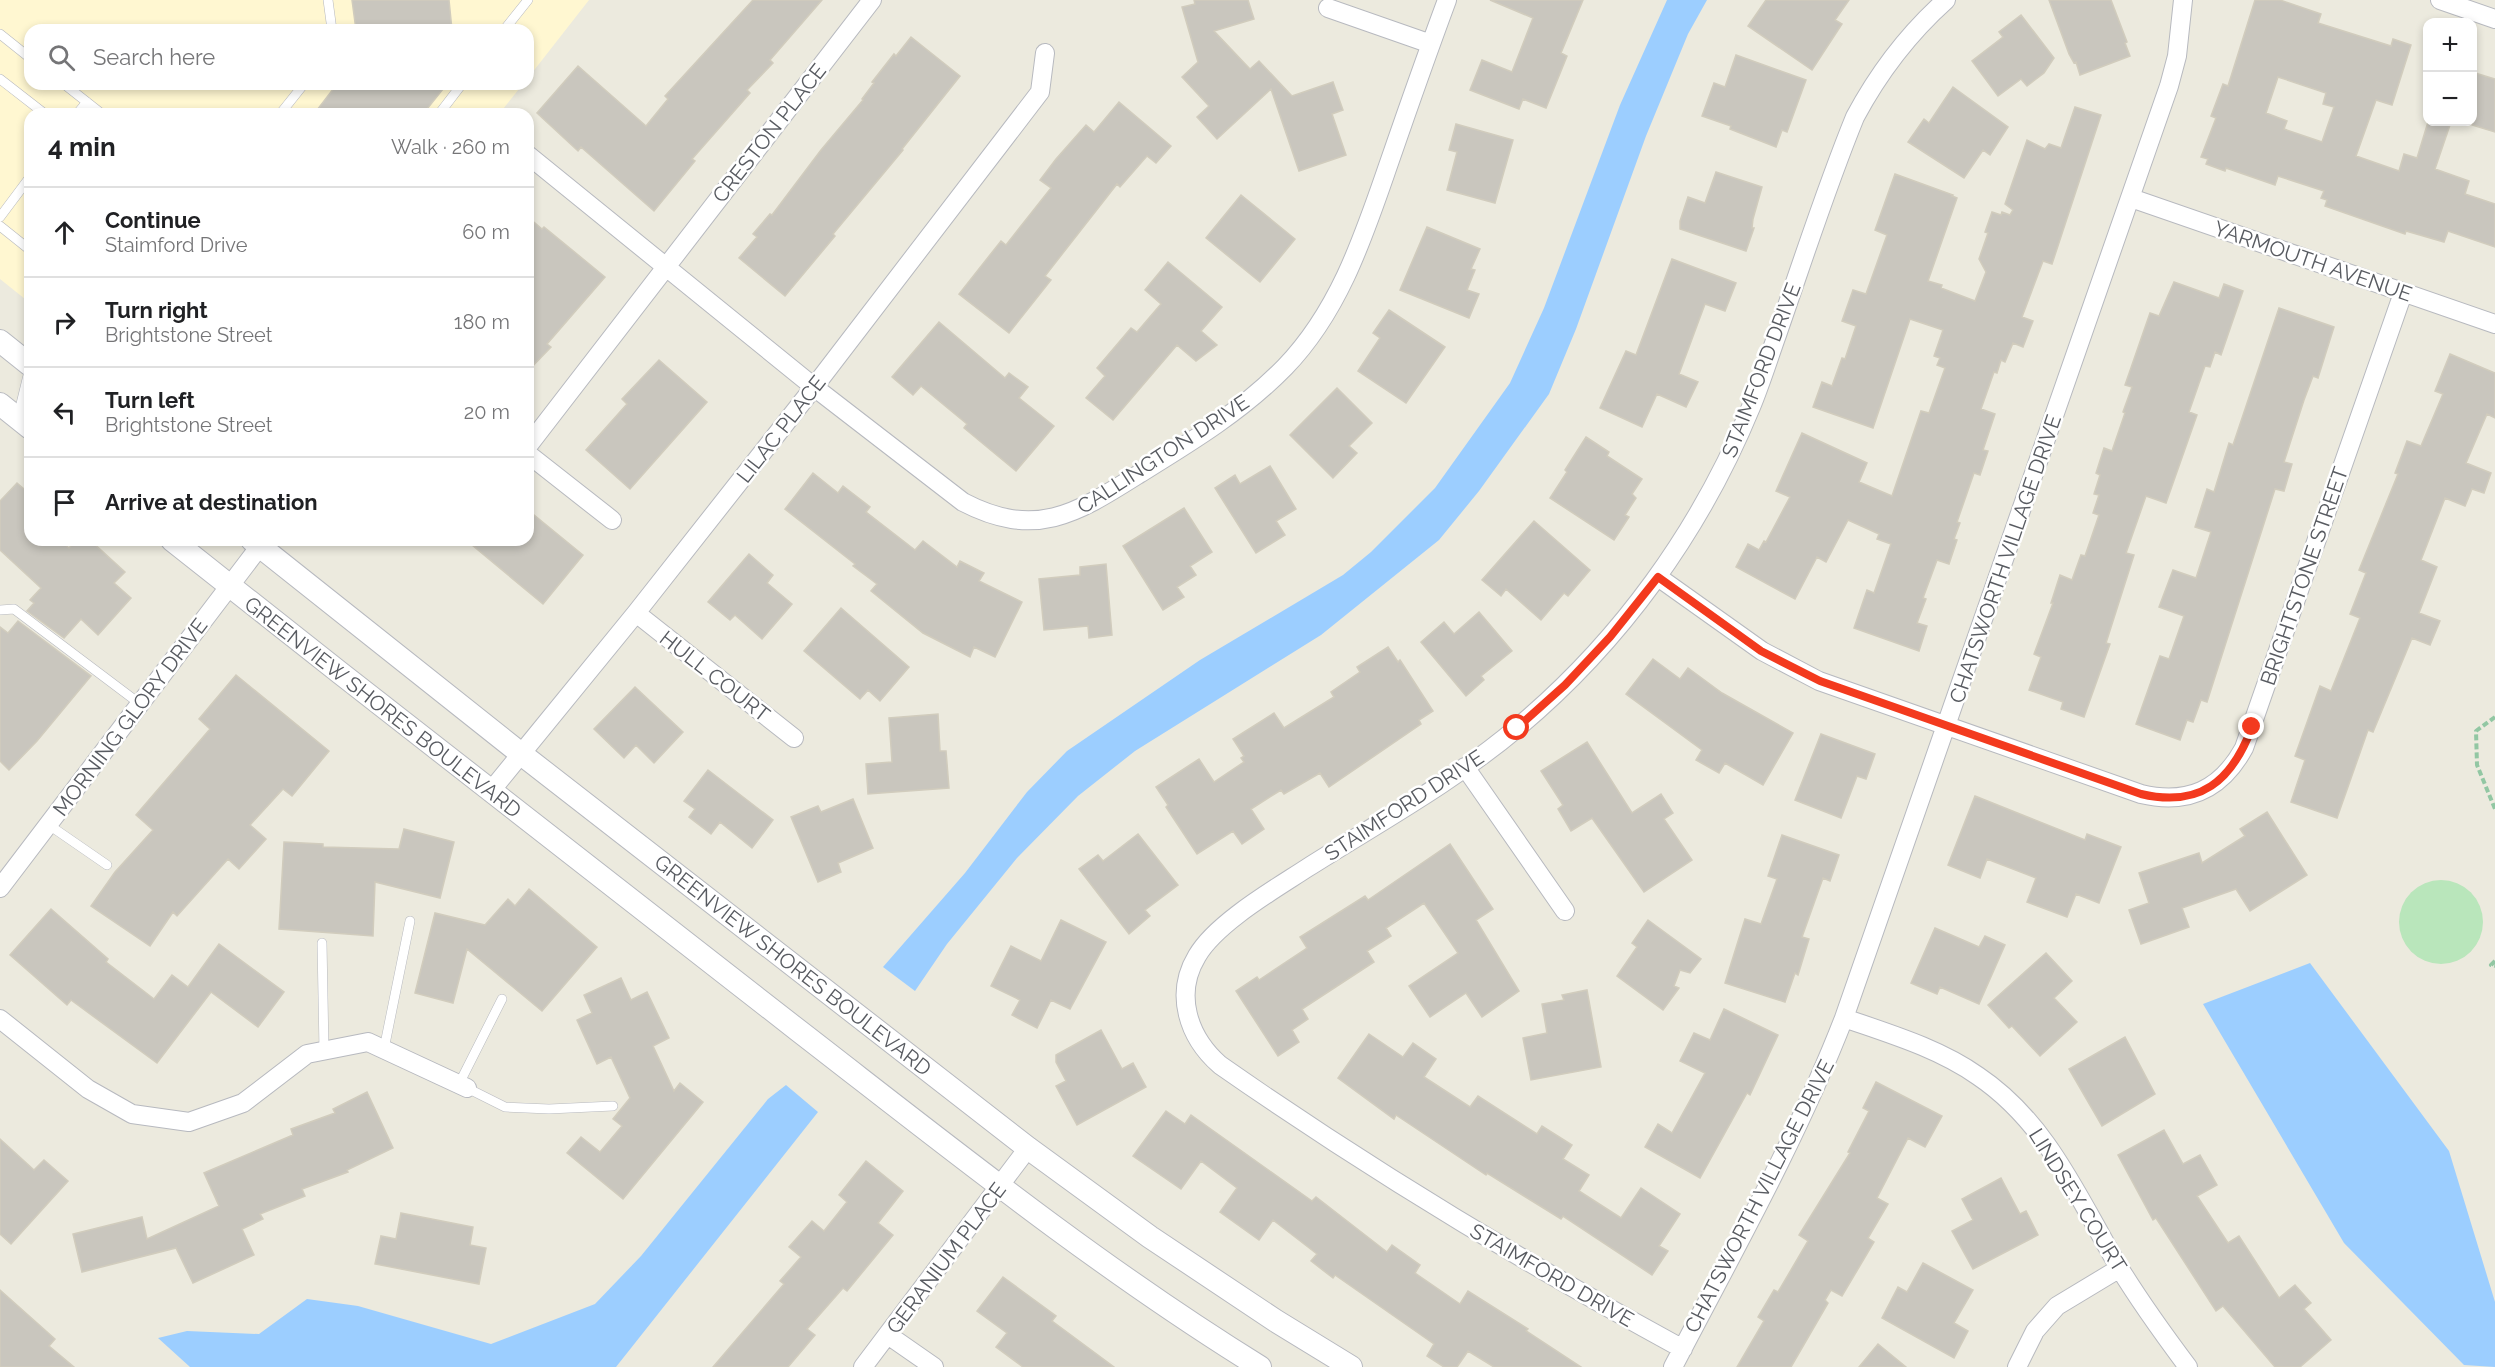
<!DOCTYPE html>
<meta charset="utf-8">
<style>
body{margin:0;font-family:Raleway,sans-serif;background:#f6f6f6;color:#202124}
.controls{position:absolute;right:18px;top:18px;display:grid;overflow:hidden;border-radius:12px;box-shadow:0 3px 9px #0003}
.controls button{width:54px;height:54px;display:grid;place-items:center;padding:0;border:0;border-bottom:2px solid #e0e0e0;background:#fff;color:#202124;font:30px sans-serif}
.stop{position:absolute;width:18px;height:18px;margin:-14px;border:4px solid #f33a1e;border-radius:50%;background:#fff}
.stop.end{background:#f33a1e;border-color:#fff;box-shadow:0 2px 6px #0008}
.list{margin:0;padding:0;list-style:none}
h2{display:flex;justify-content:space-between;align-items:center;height:78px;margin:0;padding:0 24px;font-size:26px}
h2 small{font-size:20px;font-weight:400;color:#757577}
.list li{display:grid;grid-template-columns:39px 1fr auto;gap:18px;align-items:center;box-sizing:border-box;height:90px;padding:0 24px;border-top:2px solid #e0e0e0}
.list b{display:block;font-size:22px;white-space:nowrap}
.list p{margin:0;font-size:20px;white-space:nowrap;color:#757577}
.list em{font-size:20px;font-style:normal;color:#757577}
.icon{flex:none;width:33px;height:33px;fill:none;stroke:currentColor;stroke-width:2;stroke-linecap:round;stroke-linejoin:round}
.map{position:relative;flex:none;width:2495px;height:1367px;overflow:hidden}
.search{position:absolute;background:#fff;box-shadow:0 3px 9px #0003;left:24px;top:24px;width:510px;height:66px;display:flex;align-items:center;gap:15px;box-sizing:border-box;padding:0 21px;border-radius:18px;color:#757577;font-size:22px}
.panel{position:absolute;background:#fff;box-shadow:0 3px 9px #0003;left:24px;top:108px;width:510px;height:438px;border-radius:18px}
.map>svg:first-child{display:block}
.commercial{fill:#fff7d1}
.green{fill:#b9e6bb}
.water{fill:#9cceff}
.building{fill:#c9c6be;stroke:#d1ccbd;stroke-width:1.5;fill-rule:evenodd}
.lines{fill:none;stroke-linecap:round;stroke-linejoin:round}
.service-casing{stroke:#b7b9bf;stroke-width:10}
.minor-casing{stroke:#b7b9bf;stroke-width:20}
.tertiary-casing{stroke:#b7b9bf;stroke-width:24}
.path{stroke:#92c7a3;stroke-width:4;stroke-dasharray:6 3;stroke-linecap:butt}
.service{stroke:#fff;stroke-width:9}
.minor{stroke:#fff;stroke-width:18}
.tertiary{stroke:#fff;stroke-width:22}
.route{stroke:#f33a1e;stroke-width:8}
.labels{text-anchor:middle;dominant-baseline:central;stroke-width:5;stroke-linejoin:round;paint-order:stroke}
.street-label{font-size:21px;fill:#585b61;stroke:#fff}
</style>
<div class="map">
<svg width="2495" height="1367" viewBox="0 0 2495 1367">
<rect width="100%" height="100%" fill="#eceade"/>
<!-- commercial -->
<path class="commercial" d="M0,0h589l-61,78v-48h-498v54h493l-24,30h-469v189l-30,-24z"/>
<!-- green -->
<path class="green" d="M2399 922a42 42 0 1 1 84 0a42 42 0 1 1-84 0Z"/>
<!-- water -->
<path class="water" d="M1667,0h40l-19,34 -42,102 -70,193 -27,65 -70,97 -40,49 -118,95 -186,116 -57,45 -61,62 -70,86 -32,47 -32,-24 82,-94 62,-81 40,-41 133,-91 143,-85 28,-23 64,-64 75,-105 34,-75 76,-203z
M2310,963l139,188 46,151v65l-31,-2 -120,-122 -141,-239z
M786,1085l32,27 -202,255h-426l-32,-29 29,-7 72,3 48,-35 51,7 133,38 104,-40 46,-48 127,-157z"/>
<!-- building -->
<path class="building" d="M352,0h97l3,30h-96z
M753,0h69l-52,60 3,3 -26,27 3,3 -58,66 3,2 -41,50 -73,-64 -3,4 -41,-38 41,-47 68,60 22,-27 -3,-3z
M1194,0h54l6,19 -40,12 36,38 9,-8 33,35 41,-14 10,28 -11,4 14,41 -47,16 -28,-82 -54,50 -20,-22 12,-11 -27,-29 16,-15 -16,-55 13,-3z
M1490,0h93l-22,53 6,3 -21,52 -23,-9 -4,10 -49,-19 12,-30 30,12 21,-54z
M1766,0h83l-14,20 7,4 -30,46 -64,-44z
M2049,0h62l16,42 -2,1 5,13 -50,19 -4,-13 -2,1 -5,-9z
M2255,0h25l41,14 -3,9 73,23 2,-7 18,6 -19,60 -16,-5 -20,56 43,15 5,-17 13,4 11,-36h23l-16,47 34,12 -4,13 30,10v43l-47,-16 -4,11 -38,-11 -1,3 -80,-28 2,-6 -6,-2 3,-7 -46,-15 -3,9 -49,-17 -1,3 -19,-7 2,-5 -7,-2 15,-39 -5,-2 12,-32 5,2zM2278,77l48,16 -3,11 11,3 -12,35 -38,-13 3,-8 -21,-8z
M2021,15l33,43 -10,15 -17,13 -6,-7 -23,17 -26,-35 31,-24 -4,-5z
M911,37l49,39 -58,73 1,1 -70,84 2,2 -50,60 -46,-38 18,-21 -4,-3 17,-20 2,1 49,-65 42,-50 -1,-1 12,-16 -2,-1 22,-28 2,2z
M1736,55l70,25 -19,52 -5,-2 -6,17 -46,-18 1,-3 -29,-10 12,-33 11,4z
M2472,72l23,7v53l-23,-7z
M337,84h110l-24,30h-109z
M1953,87l55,40 -18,28 -7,-5 -19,28 -56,-36 16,-23 5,4z
M1119,102l52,44 -15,17 -9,-7 -27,31 -3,-3 -72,92 6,4 -42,53 -50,-39 42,-53 5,4 45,-57 -11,-8 16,-21 30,-34 8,7z
M2075,107l26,8 -49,149 -9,-3 -21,56 11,4 -10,26 -10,-4 -8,19 -4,-2 -4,13 -3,-1 -13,37 14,5 -12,36 5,1 -8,24 -6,-2 -17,49 3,1 -6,16 3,1 -8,24 -12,-4 -14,38 3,1 -9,24 10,3 -8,25 -65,-23 13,-38 7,3 17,-49 -14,-5 2,-5 -31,-14 -22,42 -9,-5 -22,42 -59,-32 12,-23 11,6 5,-9 2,1 24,-45 -14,-6 26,-58 65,30 -8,19 33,14 29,-85 8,2 16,-45 -8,-3 3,-7 -6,-2 9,-26 -33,-11 -37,109 -60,-21 9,-25 10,4 10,-28 3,1 11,-33 -14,-5 11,-31 13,4 21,-59 -12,-5 20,-56 58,21 -1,1 5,2 -29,83 14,4 -1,3 34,13 11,-29 -7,-13 9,-26 -3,-1 7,-20 9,3 1,-3 8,3 3,-5 -8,-6 22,-64 18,9 4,-5 12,4z
M1456,124l57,16 -18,63 -48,-13 10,-38 -8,-2z
M1716,172l46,15 -9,32 -1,9h2l-8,23 -66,-22v-8l8,-24 17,6z
M1241,195l54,44 -35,43 -54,-44z
M528,217l14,12 2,-2 61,50 -58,67 4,3 -23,24z
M1427,227l53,22 -9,20 4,1 -8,20 12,4 -10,24 -69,-28z
M1672,259l64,24 -11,28 -20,-7 -26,70 19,8 -12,25 -29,-13 -15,33 -42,-19 26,-57 10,4z
M1168,262l54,45 -21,24 16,14 -21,16 -19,-16 -64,75 -27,-22 19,-22 -8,-8 34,-40 6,4 24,-28 -16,-14z
M2174,282l45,16 5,-14 19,7 -22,64 -6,-3 -5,15 -5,-1 -16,46 8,3 -31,88 -20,-7 -20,57 8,2 -28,88 4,1 -26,73 -23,-8 2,-7 -34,-12 12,-33 -7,-3 19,-51h-2l9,-28 12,5 9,-25 4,1 14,-41 -6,-2 6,-18 -5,-1 6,-19 -4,-2 8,-25 8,3 13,-38 -2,-1 9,-25 -7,-2 25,-72 9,3z
M2279,308l55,19 -16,51 -5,-2 -9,24 -20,62 8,2 -8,27 -9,-2 -68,213 -6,-2 -8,22 -6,-2 -7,20 -44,-16 24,-68 9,3 15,-43 -25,-9 14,-37 23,8 15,-46 -16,-5 12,-38 7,3 15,-49 4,2z
M1389,310l56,37 -39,56 -48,-32 22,-33 -7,-5z
M939,322l66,56 4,-5 19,14 -9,11 35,28 -38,45 -52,-43 3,-4 -46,-38 -8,9 -21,-18z
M2450,354l45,19v45l-8,-4 -21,49 25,10 -7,20 -12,-4 -7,17 -20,-8 -24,62 16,7 -18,46 21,8 -10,24 -18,-7 -39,94 -5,-2 -31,88 -46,-16 14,-42 -10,-4 25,-70 11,5 29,-73 -10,-4 16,-41 -7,-3 39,-96 -3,-1 12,-32 14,5 22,-52 -8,-3z
M659,360l48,42 -77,87 -44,-39 41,-46 -5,-5z
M1337,388l35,35 -23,23 8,7 -24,25 -43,-43z
M1586,437l23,15 -2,4 35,23 -10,15 4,4 -11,17 4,2 -15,23 -64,-42 17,-26 -2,-2z
M1270,466l26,43 -20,12 9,14 -29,18 -41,-65 20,-13 5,9z
M813,473l25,20 5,-7 27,21 -4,5 49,38 8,-9 34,26 3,-6 24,12 -5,8 43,21 -27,55 -21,-10 -4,10 -47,-24 -52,-42 6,-7 -24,-18 2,-2 -70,-55z
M17,483l13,11v46h30l9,8 7,-8h14l35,32 -11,11 17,15 -33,37 -17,-16 -17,19 -37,-27 7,-8 -4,-3 11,-12 -41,-38v-49z
M1184,508l28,44 -22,14 6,9 -19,12 7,10 -21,13 -40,-64z
M528,510l55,45 -40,49 -77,-64h62z
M1534,521l56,49 -22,26 -4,-3 -23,27 -35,-31 -5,7 -19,-16z
M749,554l24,21 -6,8 25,21 -30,35 -27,-24 -5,5 -22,-18z
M1106,564l6,71 -23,3 -1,-12 -44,4 -5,-51 41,-4v-8z
M841,608l68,59 -29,34 -12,-11 -8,9 -56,-48z
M1479,612l33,39 -31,25 3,4 -18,16 -45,-54 23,-20 10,12z
M18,621l73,55 -54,65 -28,29 -9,-9v-134l8,6z
M1388,647l10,15 2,-2 33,51 -14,9 2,4 -92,63 -9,-14 -36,21 -3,-4 -30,19 13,20 -22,15 -9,-13 -36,23 -31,-47 2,-2 -12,-18 43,-28 15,23 30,-20 -3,-4 3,-2 -11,-17 41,-26 10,15 50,-31 -3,-5 29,-20 -3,-5z
M1653,659l27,20 8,-11 34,25 71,40 -30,52 -38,-22 -6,10 -23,-13 6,-10 -76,-56z
M236,675l93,76 -37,45 -9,-7 -33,36 16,14 -27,30 -11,-10 -51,57 -4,-4 -23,34 -59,-40 24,-34 38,-42 -17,-15 74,-86 -11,-10z
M635,687l48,45 -29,31 -18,-18 -12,13 -30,-29z
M938,714l2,37h6l3,37 -81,6 -2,-30 26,-2 -3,-44z
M1821,734l54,20 -9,25 -9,-3 -16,42 -46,-18z
M1587,742l45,71 29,-19 12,19 -9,6 28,41 -48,32 -52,-74 -21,13 -13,-22 5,-4 -22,-34z
M708,770l65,50 -21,28 -32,-26 -9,12 -22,-17 6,-8 -11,-8z
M1975,796l110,44 2,-6 34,13 -22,56 -23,-9 -9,23 -40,-15 9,-24 -49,-19 -7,19 -32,-13z
M853,799l20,49 -35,15 3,9 -23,10 -27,-65 27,-11 3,6z
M2267,812l40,63 -57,36 -14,-22 -54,19 7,19 -48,17 -12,-34 20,-7 -10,-30 60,-20 3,10 43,-27 -5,-7z
M404,829l50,13 -14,56 -65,-16 -2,54 -94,-7 5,-87 39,2v3l76,2z
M1138,834l40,51 -33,25 5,6 -21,18 -50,-65 19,-14 5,6z
M1782,835l57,20 -9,26 -7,-3 -21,59 7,2 -11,36 -3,-2 -10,29 -60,-19 20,-64 16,5 16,-45 -9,-3z
M1450,844l43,65 -17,11 43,71 -37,26 -16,-24 -36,24 -21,-31 49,-33 -34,-50 -38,25 5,8 -24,15 7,11 -72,47 6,10 -16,11 7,12 -21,14 -42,-65 21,-14 2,3 48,-32 -7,-11 65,-41 3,4z
M529,889l68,58 -55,64 -75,-62 -14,54 -38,-10 20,-80 50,12 23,-26 7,7z
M51,909l57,50 -2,3 48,37 18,-24 16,12 31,-43 65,48 -26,35 -47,-35 -54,71 -86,-63 -4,5 -57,-50z
M1061,920l45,22 -36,67 -19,-9 -14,28 -25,-13 8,-15 -29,-14 20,-40 30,15z
M1648,920l53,39 -11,14 -10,-3 -6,16 5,2 -16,22 -46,-34 20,-29 -5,-4z
M1935,928l44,19 6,-11 20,9 -26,59 -39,-17 -3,7 -26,-11z
M2046,953l26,28 -18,17 23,24 -37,34 -28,-30 -3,2 -21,-23z
M621,978l10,22 16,-8 22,46 -16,8 21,45 6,-8 23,19 -80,97 -56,-46 14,-16 19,15 22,-26 -9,-7 17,-21 -19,-41 -14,7 -20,-44 15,-7 -8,-18z
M1587,990l14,77 -70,13 -8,-42 24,-5 -5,-29 22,-4 -2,-5z
M1724,1009l54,26 -28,60 -3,-2 -47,85 -55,-31 13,-23 14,9 33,-60 -25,-12 14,-28 16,7z
M1101,1030l21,39 11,-6 13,24 -69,38 -21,-39 10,-5 -10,-19v-7z
M1369,1034l34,23 10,-14 23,16 -12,18 46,30 8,-11 59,38 5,-8 30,19 -9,14 26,16 -10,16 42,27 20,-30 39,26 -21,32 9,5 -16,24 -89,-59 -2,3 -74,-46 -1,2 -90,-60 -2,4 -56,-41z
M2125,1037l30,57 -53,32 -33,-57z
M1876,1082l66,34 -17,31 -17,-9 -31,60 11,6 -20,34 6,4 -32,54 -11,-6 -6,10 3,3 -37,64h-54l27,-46 -6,-4 16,-27 4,2 30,-51 -9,-6 51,-82 -2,-1 21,-41 -6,-3z
M367,1092l26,56 -46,22 1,2 -46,17 3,7 -45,18 3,5 -21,10 12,26 -61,28 -17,-35 -94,24 -9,-38 69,-17 5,22 72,-33 -15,-33 89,-38 -2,-6 44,-16 -2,-4z
M1166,1111l19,13 6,-9 121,86 4,-4 71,55 5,-7 28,20 -5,8 45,31 8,-13 60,38 -2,2 55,36h-87l-26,-16 -11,16h-13l-17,-11 7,-12 -99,-69 -2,3 -22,-17 6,-7 -44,-34 -14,20 -39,-28 17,-24 -36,-27 -20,28 -48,-33z
M2164,1130l19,34 17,-9 17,30 -20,11 31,47 11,-7 40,62 16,-13 16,18 -7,6 27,31 -31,27h-25l-52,-61 -7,5 -60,-93 -3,2 -35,-65z
M0,1139l34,31 10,-10 24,21 -57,63 -11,-10z
M866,1161l37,30 -25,32 15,12 -46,56 -4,-3 -36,41 8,6 -27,32h-75l71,-83 -4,-3 21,-24 -12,-10 23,-26 12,10 23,-29 -8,-7z
M2001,1178l19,36 6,-3 12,24 -65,34 -21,-38 21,-11 -11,-21z
M401,1213l72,14 -3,18 16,3 -7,36 -104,-20 6,-28 15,3z
M1923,1263l50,27 -19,33 14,8 -14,27 -72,-40 16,-31 9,5z
M1003,1277l53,39 -4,5 62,46h-91l-27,-20 11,-14 -30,-22z
M0,1290l55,49 -6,7 25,21h-74z
M1878,1344l28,23h-47z"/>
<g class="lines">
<defs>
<path id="service" d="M328,0l4,30
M504,30l24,-30
M0,34l30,24
M0,79l45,35
M64,84l38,30
M77,114l10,-12
M280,114l24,-30
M439,114l23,-30
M0,217l30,-40
M0,226l30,24
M18,416l12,-49
M0,610l14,-1 126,95
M49,825l58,40
M322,943l2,107
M384,1049l26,-128
M459,1084l43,-85
M467,1088l38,19 44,2 64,-3"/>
<path id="minor" d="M2440,0l55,19
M1328,8l103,36
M528,155l286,232 149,115c73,38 114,11 176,-28 52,-32 103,-63 146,-107 55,-57 79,-132 104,-204 19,-55 38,-109 58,-163
M2131,198l364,126
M528,446l344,-446
M528,454l84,66
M1658,577l104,74 57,30 322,113c47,11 80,-4 103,-46l159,-455
M636,613l158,125
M1465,767l100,144
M490,792l146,-179 178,-226 226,-295 5,-39
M0,888l260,-342
M1844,1018c46,16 94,30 134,58 70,47 101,124 142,193 21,34 44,66 68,98
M0,1019l88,70 44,25 57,8 54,-19 64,-49 61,-12 99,46
M888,1335l46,32
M1683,1349c-160,-87 -314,-180 -463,-284 -32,-28 -46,-71 -23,-109 19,-33 78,-67 110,-88 71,-45 146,-86 210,-140 103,-86 183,-197 234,-321 10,-24 18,-50 27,-75 25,-72 48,-144 77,-215 24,-45 53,-83 91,-117
M863,1367l165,-219
M1673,1367c60,-115 124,-228 171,-349l325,-932 8,-30 6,-56
M2017,1367l18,-36 22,-25 63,-38"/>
<path id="tertiary" d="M0,341l30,24
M0,404l30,24
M172,540c208,165 417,329 627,491 150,116 299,236 461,336
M252,540l268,213 508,395 122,89 126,84 75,46"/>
</defs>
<!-- service casing -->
<use href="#service" class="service-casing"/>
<!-- minor casing -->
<use href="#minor" class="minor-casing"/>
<!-- tertiary casing -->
<use href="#tertiary" class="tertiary-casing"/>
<!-- path -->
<path class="path" d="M2495,717l-19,14 1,34 18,44
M2495,961l-4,4 4,1"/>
<!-- service -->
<use href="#service" class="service"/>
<!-- minor -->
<use href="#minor" class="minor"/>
<!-- tertiary -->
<use href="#tertiary" class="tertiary"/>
</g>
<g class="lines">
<!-- route -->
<path class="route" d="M1517,728l48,-43 45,-48 48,-60 103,74 59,30 321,113c59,14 91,-13 111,-67"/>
</g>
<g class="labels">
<!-- street labels -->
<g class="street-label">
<text transform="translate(769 133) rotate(-52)">CRESTON PLACE</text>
<text transform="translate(2313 261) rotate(19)">YARMOUTH AVENUE</text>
<text transform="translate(1761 370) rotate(-69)">STAIMFORD DRIVE</text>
<text transform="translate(781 429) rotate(-52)">LILAC PLACE</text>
<text transform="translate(1163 454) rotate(-33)">CALLINGTON DRIVE</text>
<text transform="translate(2005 559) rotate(-71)">CHATSWORTH VILLAGE DRIVE</text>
<text transform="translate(2304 576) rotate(-71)">BRIGHTSTONE STREET</text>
<text transform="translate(715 676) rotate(38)">HULL COURT</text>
<text transform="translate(383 707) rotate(38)">GREENVIEW SHORES BOULEVARD</text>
<text transform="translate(130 717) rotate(-53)">MORNING GLORY DRIVE</text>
<text transform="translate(1404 805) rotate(-33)">STAIMFORD DRIVE</text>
<text transform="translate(793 965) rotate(38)">GREENVIEW SHORES BOULEVARD</text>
<text transform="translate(1759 1196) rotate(-63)">CHATSWORTH VILLAGE DRIVE</text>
<text transform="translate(2078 1200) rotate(58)">LINDSEY COURT</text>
<text transform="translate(946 1258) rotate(-53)">GERANIUM PLACE</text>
<text transform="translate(1552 1275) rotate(30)">STAIMFORD DRIVE</text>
</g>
</g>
</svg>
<div class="controls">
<button>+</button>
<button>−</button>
</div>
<div class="stop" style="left:1517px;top:728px"></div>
<div class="stop end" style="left:2252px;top:727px"></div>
<div class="search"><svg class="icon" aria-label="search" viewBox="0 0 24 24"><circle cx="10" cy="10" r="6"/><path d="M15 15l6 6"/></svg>Search here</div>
<section class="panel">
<h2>4 min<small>Walk · 260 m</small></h2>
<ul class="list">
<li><svg class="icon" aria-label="ahead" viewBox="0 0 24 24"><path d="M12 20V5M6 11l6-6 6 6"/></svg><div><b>Continue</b><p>Staimford Drive</p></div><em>60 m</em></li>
<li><svg class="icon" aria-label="right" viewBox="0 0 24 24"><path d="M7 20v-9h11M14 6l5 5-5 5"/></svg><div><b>Turn right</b><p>Brightstone Street</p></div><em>180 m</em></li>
<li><svg class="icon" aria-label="left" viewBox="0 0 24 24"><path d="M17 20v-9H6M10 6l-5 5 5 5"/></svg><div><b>Turn left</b><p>Brightstone Street</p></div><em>20 m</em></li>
<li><svg class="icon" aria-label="arrive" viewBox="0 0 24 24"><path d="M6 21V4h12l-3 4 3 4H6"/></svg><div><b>Arrive at destination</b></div></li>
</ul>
</section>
</div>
